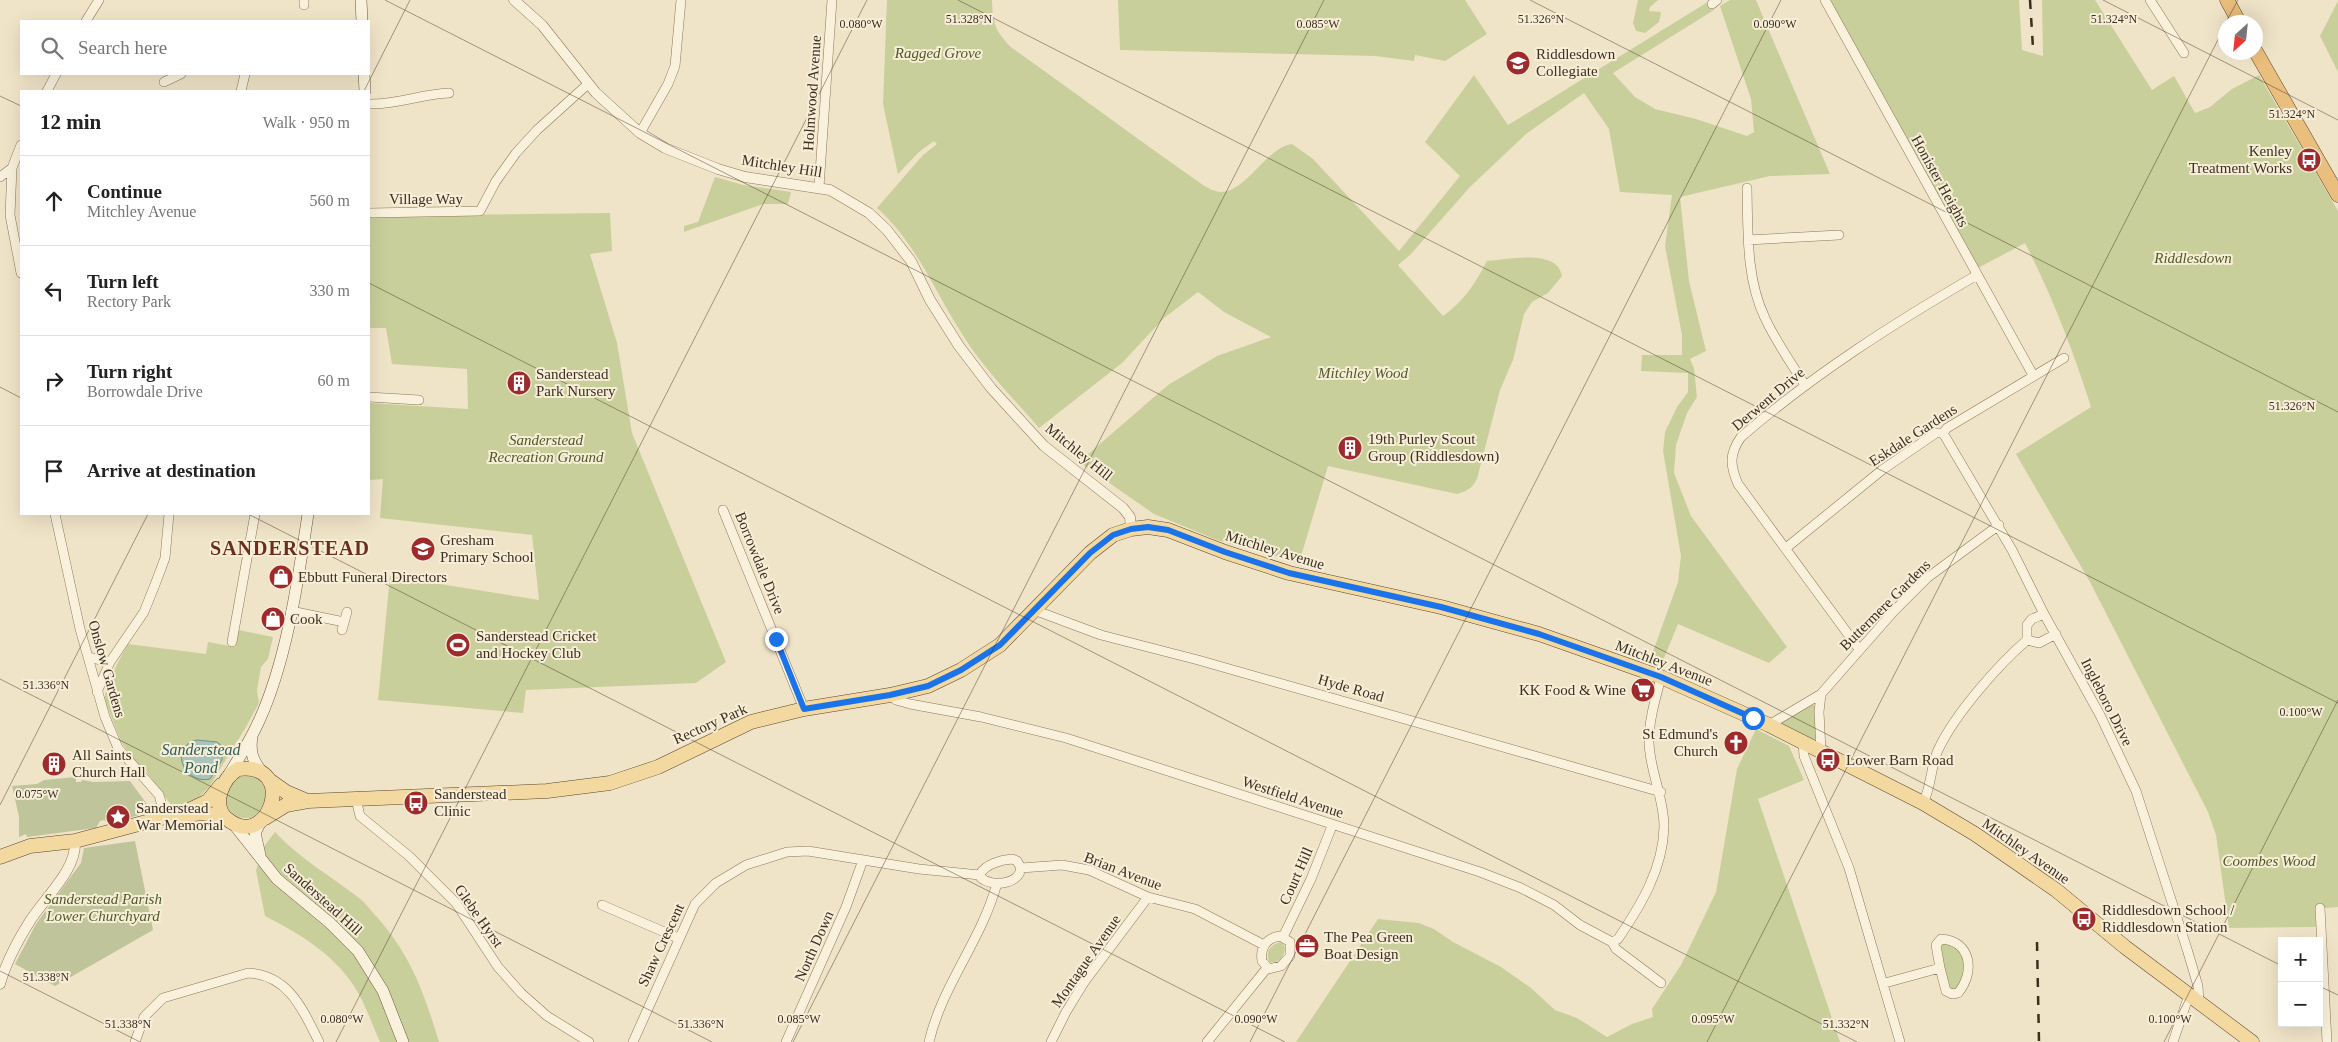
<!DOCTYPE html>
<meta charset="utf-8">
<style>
body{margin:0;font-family:"Times New Roman",serif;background:#f6f6f6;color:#222}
.controls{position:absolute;right:15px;bottom:15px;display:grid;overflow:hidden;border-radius:0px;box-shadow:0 5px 20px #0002}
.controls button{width:45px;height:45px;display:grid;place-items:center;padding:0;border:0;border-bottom:1px solid #e0e0e0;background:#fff;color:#222;font:25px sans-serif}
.compass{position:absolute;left:2218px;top:15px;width:45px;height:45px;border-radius:50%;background:#fff;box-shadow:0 5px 20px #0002;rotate:207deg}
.stop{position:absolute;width:15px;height:15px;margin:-11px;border:4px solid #1a73e8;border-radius:50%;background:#fff}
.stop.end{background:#1a73e8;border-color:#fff;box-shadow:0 1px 5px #0008}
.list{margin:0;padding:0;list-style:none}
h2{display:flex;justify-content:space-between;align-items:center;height:65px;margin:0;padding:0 20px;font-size:21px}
h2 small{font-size:16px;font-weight:400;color:#767676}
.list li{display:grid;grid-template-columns:32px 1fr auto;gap:15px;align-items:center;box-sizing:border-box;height:90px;padding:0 20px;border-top:1px solid #e0e0e0}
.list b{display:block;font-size:19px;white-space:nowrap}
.list p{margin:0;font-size:16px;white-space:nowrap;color:#767676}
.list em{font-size:16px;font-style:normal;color:#767676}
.icon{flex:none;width:28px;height:28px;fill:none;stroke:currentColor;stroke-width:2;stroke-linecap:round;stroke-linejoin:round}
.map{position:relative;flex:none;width:2338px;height:1042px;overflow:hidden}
.search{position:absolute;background:#fff;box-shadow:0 5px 20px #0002;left:20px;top:20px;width:350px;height:55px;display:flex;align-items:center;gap:12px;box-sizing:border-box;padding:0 18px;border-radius:0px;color:#767676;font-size:19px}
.panel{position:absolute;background:#fff;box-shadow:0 5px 20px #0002;left:20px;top:90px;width:350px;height:425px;border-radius:0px}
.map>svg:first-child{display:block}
.green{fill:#c9cf9b}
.cemetery{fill:#bfc49a}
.water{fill:#a9c4bc;stroke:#6f938a}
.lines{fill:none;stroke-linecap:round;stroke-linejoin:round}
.minor-casing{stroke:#8d765c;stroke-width:10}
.tertiary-casing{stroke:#8d765c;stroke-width:11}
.secondary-casing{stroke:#6f573f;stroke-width:12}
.primary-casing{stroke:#5b4430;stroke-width:15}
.trunk-casing{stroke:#5b4430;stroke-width:15}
.minor{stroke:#faf1dc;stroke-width:9}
.tertiary{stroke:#faf1dc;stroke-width:10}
.secondary{stroke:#faf1dc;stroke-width:11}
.primary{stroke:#f3d9a0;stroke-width:14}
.trunk{stroke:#eabe7c;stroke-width:14}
.rail{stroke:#3d2e20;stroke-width:2.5;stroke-dasharray:9 9;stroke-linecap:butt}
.route{stroke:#1a73e8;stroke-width:6}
.ticks{fill:none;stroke:#3d2e20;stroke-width:1;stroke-opacity:0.45}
.labels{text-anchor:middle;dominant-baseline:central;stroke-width:4;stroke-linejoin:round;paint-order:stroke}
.park-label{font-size:15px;font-style:italic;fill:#4d5a26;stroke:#f7eed8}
.poi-label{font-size:15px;fill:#3d2e20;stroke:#f7eed8;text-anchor:start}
.street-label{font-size:15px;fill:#3d2e20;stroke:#f7eed8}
.water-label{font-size:16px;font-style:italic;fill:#2f5d5a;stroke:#f7eed8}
.district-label{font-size:20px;font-weight:bold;letter-spacing:1px;fill:#6b2e1e;stroke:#f7eed8}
.ticks-label{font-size:12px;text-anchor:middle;fill:#3d2e20;stroke:#f7eed8;stroke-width:4;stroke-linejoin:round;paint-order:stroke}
</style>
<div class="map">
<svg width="2338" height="1042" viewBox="0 0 2338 1042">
<rect width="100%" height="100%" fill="#f0e4c8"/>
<!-- green -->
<path class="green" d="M887,0h105c1,24 3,31 20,48 64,45 126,92 191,137 5,3 12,7 18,7 25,0 46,-45 71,-48l21,15 86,92 61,-75 -35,-34 49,-67 34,50 203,-125 3,10 -101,63 22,24 20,12 41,10 51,17 7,-4 -3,-33 -31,-93 10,-6h26l74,174 -60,2 -90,21 9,84 17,70 -16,8 4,9 3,29 -10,16 -11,32 -2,28 17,43 96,131 -18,16 -91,-39 -16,39 -11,-6 27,-75 3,-26 -18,-105 2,-19 12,-25 11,-15v-19l-47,-2 1,-16h40v-20l-17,-89 7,-51 -52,-3 -11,-63 -25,-36 -58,41 -56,53 -60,68 -12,10 45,51c21,-15 32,-32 44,-55 21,-1 70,-13 75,15l-14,17 -16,9 -8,12 -11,46 -13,30 -23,89c-5,9 -9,12 -20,15l-129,-28 -29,97 -82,-23 -63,-26 -75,-52 89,-77 49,-29 54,-19 -47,-25 -26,-20 -34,26 -42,45 -83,65c-25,-29 -54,-58 -75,-91 -30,-46 -46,-92 -87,-129l46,-53 14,-11 -3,-3 -15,11 -21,22 -15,-70z
M1118,0h347l22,34 -42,27 -30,-6 -1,6 -39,-5 -255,-6z
M1638,0h20l-8,7 -1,4 12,1 -2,10 -14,11 -9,-2 -3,-8z
M1830,0h189l3,50 21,6 -1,-56h53l57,90 22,-14 21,37 15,-6 22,-18 27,-14 79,136v696l-23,2 1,18 -87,1 -13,-93 -8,-23 -118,-230 -74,-128 75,-47c-18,-57 -39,-111 -66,-164l-47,25z
M2338,1v71l-18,-36z
M715,177l28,8 48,7 -3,12h-25l-79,28v-6l14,-4z
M610,213l2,38 -22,3 27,89 15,90 94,229 -30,21 -170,7 -3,23 -145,-13 12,-124 149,24 -7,-65 -152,-17 3,-39 -14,1v-77l99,6 -1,-40 -75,-5 -6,-36h-17v-112z
M238,630l35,7 -5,22 -7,8 -4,23 2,13 -13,24 -37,60 -10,10 -25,12 -28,-38 -12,-11 -12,-17 -18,-44c6,-20 13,-37 24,-55l78,10 2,-12 27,5z
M1810,703l5,3 1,31 -2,3 -32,-16 1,-3z
M1756,729l33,17 15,34 -46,19 82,243h-544l82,-123 41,4 15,6 19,13 48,25 30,21 24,22 22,8 30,19 25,-13 21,-7 -1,-8 29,-44 35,-73 21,-123z
M225 797a21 21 0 1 1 42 0a21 21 0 1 1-42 0Z
M275,832c25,27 56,44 84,66 7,5 12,13 18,19 35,40 47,76 62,125h-59c-8,-18 -15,-39 -26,-56 -22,-33 -54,-52 -89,-70l-9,-46 9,-25z
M1281,942l4,5c0,9 -6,17 -15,15 -6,-10 1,-18 11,-20z
M1940,943h11l12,13 4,14 -10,19 -7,1 -12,-43z"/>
<!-- cemetery -->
<path class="cemetery" d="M76,777v5h5l1,-2 11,2 37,-1 22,30 -43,13 -5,-4 -4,1 -4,7 -69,9 -1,-3 -7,3v-20l-7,-31 25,-2 7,-4z
M135,841l18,89 -98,56 -40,-22 21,-40 45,-61 3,-15z"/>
<!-- water -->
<path class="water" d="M197,740l20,2 5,4v14l-12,19c-25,6 -43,-32 -13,-39z"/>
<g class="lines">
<defs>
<path id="minor" d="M304,0v5
M1825,0l208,375
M2150,0l34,53
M1712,4l5,-4
M86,21l13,-21
M164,82l17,-8
M47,91l9,-17
M241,91l4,-17
M369,104c26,1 53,-10 80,-11
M640,133l28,-49 7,-18 6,-66
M12,168l-2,47 11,58
M0,177l12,-9 9,-23
M819,187l13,-187
M1747,188c1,43 -1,91 18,130 11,24 26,45 40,67
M369,213l111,-2 16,-30 20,-28 21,-23 51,-46
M1748,240l91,-5
M369,397l50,3
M1943,433l69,117 32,64 56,101 36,76 51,158 11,37 1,17
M723,510l81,199
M55,514l25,115 25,88 13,31 41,47 6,22
M1786,548l96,-78 54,-37h7l4,-5 117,-70
M1034,610l67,25 97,25 463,132
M291,611l53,11
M342,630l5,-18
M2027,640v-15l5,-6 12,-5
M2027,640l12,3 17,-9
M232,642l23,-128
M1859,649l-121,-165c-8,-18 -9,-30 3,-47 73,-63 153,-114 236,-162
M88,657l22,5
M97,692l13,-30 34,-50 12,-30 9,-24 4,-44
M1821,694l-2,18 2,38
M890,695l6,5 14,4 71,13 85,21 414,134 41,16 33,17 26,20 32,17 4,7 45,34
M1769,725l52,-31 73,-83 33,-33 72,-53
M1803,741l1,15 45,112 51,174
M356,799l4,17 49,40 47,47 42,64 23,26 26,23 42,26
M1923,803c9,-17 7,-37 16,-55 17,-35 59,-83 88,-108
M1012,859l5,2 4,7c-2,17 -29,19 -40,10l-1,-4c6,-10 21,-14 32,-15z
M1021,868l41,-3 27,5 59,27 47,12 69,36
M602,905l76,33
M2320,908l7,134
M1280,936l10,6v14l-9,10 -12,3 -7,-8c-2,-13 4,-23 18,-25z
M1283,937l28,-58 21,-53
M1612,942l6,-3c23,-34 45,-70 46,-112 0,-31 -15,-57 -15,-86 0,-22 7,-44 12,-64
M1885,983l55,-15 6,23 6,3 6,-1c17,-20 14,-52 -17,-54l-5,6 4,23
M135,1042l9,-25 19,-19 85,-25c41,2 55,37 71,69
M633,1042l62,-138 21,-21 30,-18 41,-13 21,-1 111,18 61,6
M786,1042l60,-135 17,-47
M929,1042c13,-57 53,-102 68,-159
M1051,1042l15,-30 19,-31 63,-84
M1207,1042l60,-74
M2173,1042l16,-47"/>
<path id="tertiary" d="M514,0l28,25 54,68 44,40 25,15 53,21 27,8 85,13 39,23 18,17 24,31 19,39 29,46 32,42 53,58 79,62 7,9 1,12
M0,984c6,-22 18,-44 30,-63 15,-24 47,-51 45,-80"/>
<path id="secondary" d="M361,0l1,21
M364,74l1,17
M252,737c-3,17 2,25 12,38
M229,774c11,-17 22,-35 30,-53 28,-61 39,-141 49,-207
M232,822l45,57 53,44 28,28 25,40 20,51
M260,855l-5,-22 6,-12"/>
<path id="primary" d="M238,769c62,-8 30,86 -12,49 -15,-14 -3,-40 12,-49z
M269,780l17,12 21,9
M187,811l21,-10 13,-16
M265,818l21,-13 22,-4 239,-10 63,-8 48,-16 93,-45 53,-13 86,-14 38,-9 33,-16 39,-25 90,-92 23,-18 18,-6 17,-2 20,3 57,22 64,21 152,34 98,27 122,43 108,48 154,78 52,31 81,56 69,57 127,95
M0,857l30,-11 45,-5 90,-24 38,-4 21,4"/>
<path id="trunk" d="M2227,0l12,22
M2256,52l82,143"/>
</defs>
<!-- minor casing -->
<use href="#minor" class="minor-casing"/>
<!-- tertiary casing -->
<use href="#tertiary" class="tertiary-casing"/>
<!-- secondary casing -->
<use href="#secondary" class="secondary-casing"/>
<!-- primary casing -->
<use href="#primary" class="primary-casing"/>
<!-- trunk casing -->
<use href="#trunk" class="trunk-casing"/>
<!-- minor -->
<use href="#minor" class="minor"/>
<!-- tertiary -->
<use href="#tertiary" class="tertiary"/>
<!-- secondary -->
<use href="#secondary" class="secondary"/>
<!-- primary -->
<use href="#primary" class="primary"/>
<!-- trunk -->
<use href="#trunk" class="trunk"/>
<!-- rail -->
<path class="rail" d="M2030,0l3,48
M2037,942l2,100"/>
</g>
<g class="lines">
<!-- route -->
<path class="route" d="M776,639l28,70 86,-14 38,-9 33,-16 39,-25 90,-92 23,-18 18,-6 17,-2 20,3 57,22 64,21 152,34 98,27 122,43 92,41"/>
</g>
<!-- ticks -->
<path class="ticks" d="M385,0l1897,966M958,0l1380,703M1530,0l808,412M2103,0l235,120M2226,22l12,-22M364,91l46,-91M0,96l21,10M369,283l1488,759M0,387l21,11M248,514l1037,528M0,679l712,363M0,805l148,-291M0,971l140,71M2319,986l19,9M336,1042l531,-1042M793,1042l531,-1042M1250,1042l531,-1042M1707,1042l519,-1018M2164,1042l174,-342"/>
<!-- icons -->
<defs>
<symbol id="school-disc" viewBox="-11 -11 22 22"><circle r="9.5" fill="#9e2a2b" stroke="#f7eed8"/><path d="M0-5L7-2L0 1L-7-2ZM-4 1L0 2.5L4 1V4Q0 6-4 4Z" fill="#fff"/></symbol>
<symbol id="bus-disc" viewBox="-11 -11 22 22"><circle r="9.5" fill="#9e2a2b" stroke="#f7eed8"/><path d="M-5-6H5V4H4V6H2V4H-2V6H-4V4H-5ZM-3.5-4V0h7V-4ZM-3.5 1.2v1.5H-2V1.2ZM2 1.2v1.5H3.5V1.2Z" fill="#fff"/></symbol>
<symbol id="building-disc" viewBox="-11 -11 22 22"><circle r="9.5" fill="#9e2a2b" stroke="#f7eed8"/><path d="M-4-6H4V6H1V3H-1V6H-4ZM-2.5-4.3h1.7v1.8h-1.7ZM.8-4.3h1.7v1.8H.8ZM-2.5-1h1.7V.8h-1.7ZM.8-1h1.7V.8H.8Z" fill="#fff"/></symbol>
<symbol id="shop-disc" viewBox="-11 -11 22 22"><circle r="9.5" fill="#9e2a2b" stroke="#f7eed8"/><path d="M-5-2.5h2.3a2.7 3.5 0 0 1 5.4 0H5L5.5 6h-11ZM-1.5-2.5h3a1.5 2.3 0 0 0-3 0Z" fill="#fff"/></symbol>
<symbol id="stadium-disc" viewBox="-11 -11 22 22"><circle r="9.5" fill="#9e2a2b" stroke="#f7eed8"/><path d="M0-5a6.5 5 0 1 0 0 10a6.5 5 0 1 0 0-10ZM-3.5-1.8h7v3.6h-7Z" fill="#fff"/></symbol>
<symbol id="supermarket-disc" viewBox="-11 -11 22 22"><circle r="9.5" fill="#9e2a2b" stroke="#f7eed8"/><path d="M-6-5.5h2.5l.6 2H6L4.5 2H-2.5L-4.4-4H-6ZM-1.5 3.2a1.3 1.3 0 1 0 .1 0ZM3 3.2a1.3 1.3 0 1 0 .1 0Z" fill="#fff"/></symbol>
<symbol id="church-disc" viewBox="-11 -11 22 22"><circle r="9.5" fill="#9e2a2b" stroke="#f7eed8"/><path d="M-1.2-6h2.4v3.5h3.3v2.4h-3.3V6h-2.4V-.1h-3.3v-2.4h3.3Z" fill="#fff"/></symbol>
<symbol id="sight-disc" viewBox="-11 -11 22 22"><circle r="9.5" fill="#9e2a2b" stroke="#f7eed8"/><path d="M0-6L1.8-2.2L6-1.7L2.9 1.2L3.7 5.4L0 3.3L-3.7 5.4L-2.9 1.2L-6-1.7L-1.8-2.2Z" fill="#fff"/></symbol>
<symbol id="office-disc" viewBox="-11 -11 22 22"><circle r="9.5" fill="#9e2a2b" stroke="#f7eed8"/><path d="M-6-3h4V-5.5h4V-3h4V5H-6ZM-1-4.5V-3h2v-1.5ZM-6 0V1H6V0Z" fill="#fff"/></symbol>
</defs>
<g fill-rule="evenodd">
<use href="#school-disc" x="1504" y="49" width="28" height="28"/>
<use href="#bus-disc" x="2295" y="146" width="28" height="28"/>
<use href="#building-disc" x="505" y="369" width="28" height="28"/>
<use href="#building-disc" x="1336" y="434" width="28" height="28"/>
<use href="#school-disc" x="409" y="535" width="28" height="28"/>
<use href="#shop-disc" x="267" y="563" width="28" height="28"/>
<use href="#shop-disc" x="259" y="605" width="28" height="28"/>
<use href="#stadium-disc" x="444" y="631" width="28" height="28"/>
<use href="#supermarket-disc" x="1629" y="676" width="28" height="28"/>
<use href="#church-disc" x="1722" y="729" width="28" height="28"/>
<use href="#bus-disc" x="1814" y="746" width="28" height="28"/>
<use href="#building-disc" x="40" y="750" width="28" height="28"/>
<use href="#bus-disc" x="402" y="789" width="28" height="28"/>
<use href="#sight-disc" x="104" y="803" width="28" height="28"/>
<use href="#bus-disc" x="2070" y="905" width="28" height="28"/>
<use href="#office-disc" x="1293" y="932" width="28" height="28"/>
</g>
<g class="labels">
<!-- park labels -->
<g class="park-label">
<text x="938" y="53">Ragged Grove</text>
<text x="2193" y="258">Riddlesdown</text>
<text x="1363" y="373">Mitchley Wood</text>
<text x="546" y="440">Sanderstead<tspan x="546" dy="17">Recreation Ground</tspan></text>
<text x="2269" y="861">Coombes Wood</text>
<text x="103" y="899">Sanderstead Parish<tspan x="103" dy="17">Lower Churchyard</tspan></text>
</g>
<!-- poi labels -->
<g class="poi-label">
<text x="1536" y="54">Riddlesdown<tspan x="1536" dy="17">Collegiate</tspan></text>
<text x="2292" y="151" text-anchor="end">Kenley<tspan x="2292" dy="17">Treatment Works</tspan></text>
<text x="536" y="374">Sanderstead<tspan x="536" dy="17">Park Nursery</tspan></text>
<text x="1368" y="439">19th Purley Scout<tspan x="1368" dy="17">Group (Riddlesdown)</tspan></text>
<text x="440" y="540">Gresham<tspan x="440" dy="17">Primary School</tspan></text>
<text x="298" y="577">Ebbutt Funeral Directors</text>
<text x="290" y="619">Cook</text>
<text x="476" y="636">Sanderstead Cricket<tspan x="476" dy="17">and Hockey Club</tspan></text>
<text x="1626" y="690" text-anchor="end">KK Food &amp; Wine</text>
<text x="1718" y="734" text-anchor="end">St Edmund's<tspan x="1718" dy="17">Church</tspan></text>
<text x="72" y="755">All Saints<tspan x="72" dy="17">Church Hall</tspan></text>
<text x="1846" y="760">Lower Barn Road</text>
<text x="434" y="794">Sanderstead<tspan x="434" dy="17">Clinic</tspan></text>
<text x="136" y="808">Sanderstead<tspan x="136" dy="17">War Memorial</tspan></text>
<text x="2102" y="910">Riddlesdown School /<tspan x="2102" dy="17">Riddlesdown Station</tspan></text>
<text x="1324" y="937">The Pea Green<tspan x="1324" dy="17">Boat Design</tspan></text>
</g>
<!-- street labels -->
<g class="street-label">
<text transform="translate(812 93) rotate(-86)">Holmwood Avenue</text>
<text transform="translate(782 166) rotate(9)">Mitchley Hill</text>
<text transform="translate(1940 181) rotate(61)">Honister Heights</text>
<text x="426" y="199">Village Way</text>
<text transform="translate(1768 399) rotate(-40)">Derwent Drive</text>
<text transform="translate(1913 435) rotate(-33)">Eskdale Gardens</text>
<text transform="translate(1079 452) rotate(39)">Mitchley Hill</text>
<text transform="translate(1275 550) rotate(17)">Mitchley Avenue</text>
<text transform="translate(760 563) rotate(68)">Borrowdale Drive</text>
<text transform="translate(1885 605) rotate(-45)">Buttermere Gardens</text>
<text transform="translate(1664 663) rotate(21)">Mitchley Avenue</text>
<text transform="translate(107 669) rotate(74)">Onslow Gardens</text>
<text transform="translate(1351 688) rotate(16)">Hyde Road</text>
<text transform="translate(2107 702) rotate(63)">Ingleboro Drive</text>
<text transform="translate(710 724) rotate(-24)">Rectory Park</text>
<text transform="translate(1293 797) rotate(18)">Westfield Avenue</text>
<text transform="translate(2026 851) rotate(35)">Mitchley Avenue</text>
<text transform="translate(1123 871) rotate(21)">Brian Avenue</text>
<text transform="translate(1296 876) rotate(-66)">Court Hill</text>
<text transform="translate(323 899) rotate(42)">Sanderstead Hill</text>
<text transform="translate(479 916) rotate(55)">Glebe Hyrst</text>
<text transform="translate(661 945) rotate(-65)">Shaw Crescent</text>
<text transform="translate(814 946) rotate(-66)">North Down</text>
<text transform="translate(1086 961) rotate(-55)">Montague Avenue</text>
</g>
<!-- water labels -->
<g class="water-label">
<text x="201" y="749">Sanderstead<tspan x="201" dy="18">Pond</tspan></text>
</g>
<!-- district labels -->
<g class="district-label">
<text x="290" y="548">SANDERSTEAD</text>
</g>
</g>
<g class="ticks-label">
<text x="969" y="23">51.328°N</text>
<text x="1541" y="23">51.326°N</text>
<text x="2114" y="23">51.324°N</text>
<text x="861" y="28">0.080°W</text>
<text x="1318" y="28">0.085°W</text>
<text x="1775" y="28">0.090°W</text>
<text x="2292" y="118">51.324°N</text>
<text x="2292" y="410">51.326°N</text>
<text x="46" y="689">51.336°N</text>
<text x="2301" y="716">0.100°W</text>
<text x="37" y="798">0.075°W</text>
<text x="46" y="981">51.338°N</text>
<text x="342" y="1023">0.080°W</text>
<text x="799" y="1023">0.085°W</text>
<text x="1256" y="1023">0.090°W</text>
<text x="1713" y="1023">0.095°W</text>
<text x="2170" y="1023">0.100°W</text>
<text x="128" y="1028">51.338°N</text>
<text x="701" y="1028">51.336°N</text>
<text x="1846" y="1028">51.332°N</text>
</g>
</svg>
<div class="controls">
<button>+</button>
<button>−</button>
</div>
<svg class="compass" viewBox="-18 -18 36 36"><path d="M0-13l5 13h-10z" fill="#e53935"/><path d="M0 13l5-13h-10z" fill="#767676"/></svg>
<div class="stop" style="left:1753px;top:718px"></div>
<div class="stop end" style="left:776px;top:639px"></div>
<div class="search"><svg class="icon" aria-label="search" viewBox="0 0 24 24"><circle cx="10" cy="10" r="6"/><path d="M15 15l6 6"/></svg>Search here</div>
<section class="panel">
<h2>12 min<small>Walk · 950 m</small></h2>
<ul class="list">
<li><svg class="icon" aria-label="ahead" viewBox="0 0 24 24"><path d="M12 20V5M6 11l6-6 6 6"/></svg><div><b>Continue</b><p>Mitchley Avenue</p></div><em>560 m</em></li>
<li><svg class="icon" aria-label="left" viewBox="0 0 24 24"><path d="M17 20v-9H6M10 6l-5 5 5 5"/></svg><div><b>Turn left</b><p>Rectory Park</p></div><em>330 m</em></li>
<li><svg class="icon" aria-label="right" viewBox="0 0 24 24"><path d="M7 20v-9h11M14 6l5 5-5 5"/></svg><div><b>Turn right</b><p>Borrowdale Drive</p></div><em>60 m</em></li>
<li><svg class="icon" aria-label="arrive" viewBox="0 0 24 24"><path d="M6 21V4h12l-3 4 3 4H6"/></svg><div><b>Arrive at destination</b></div></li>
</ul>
</section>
</div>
